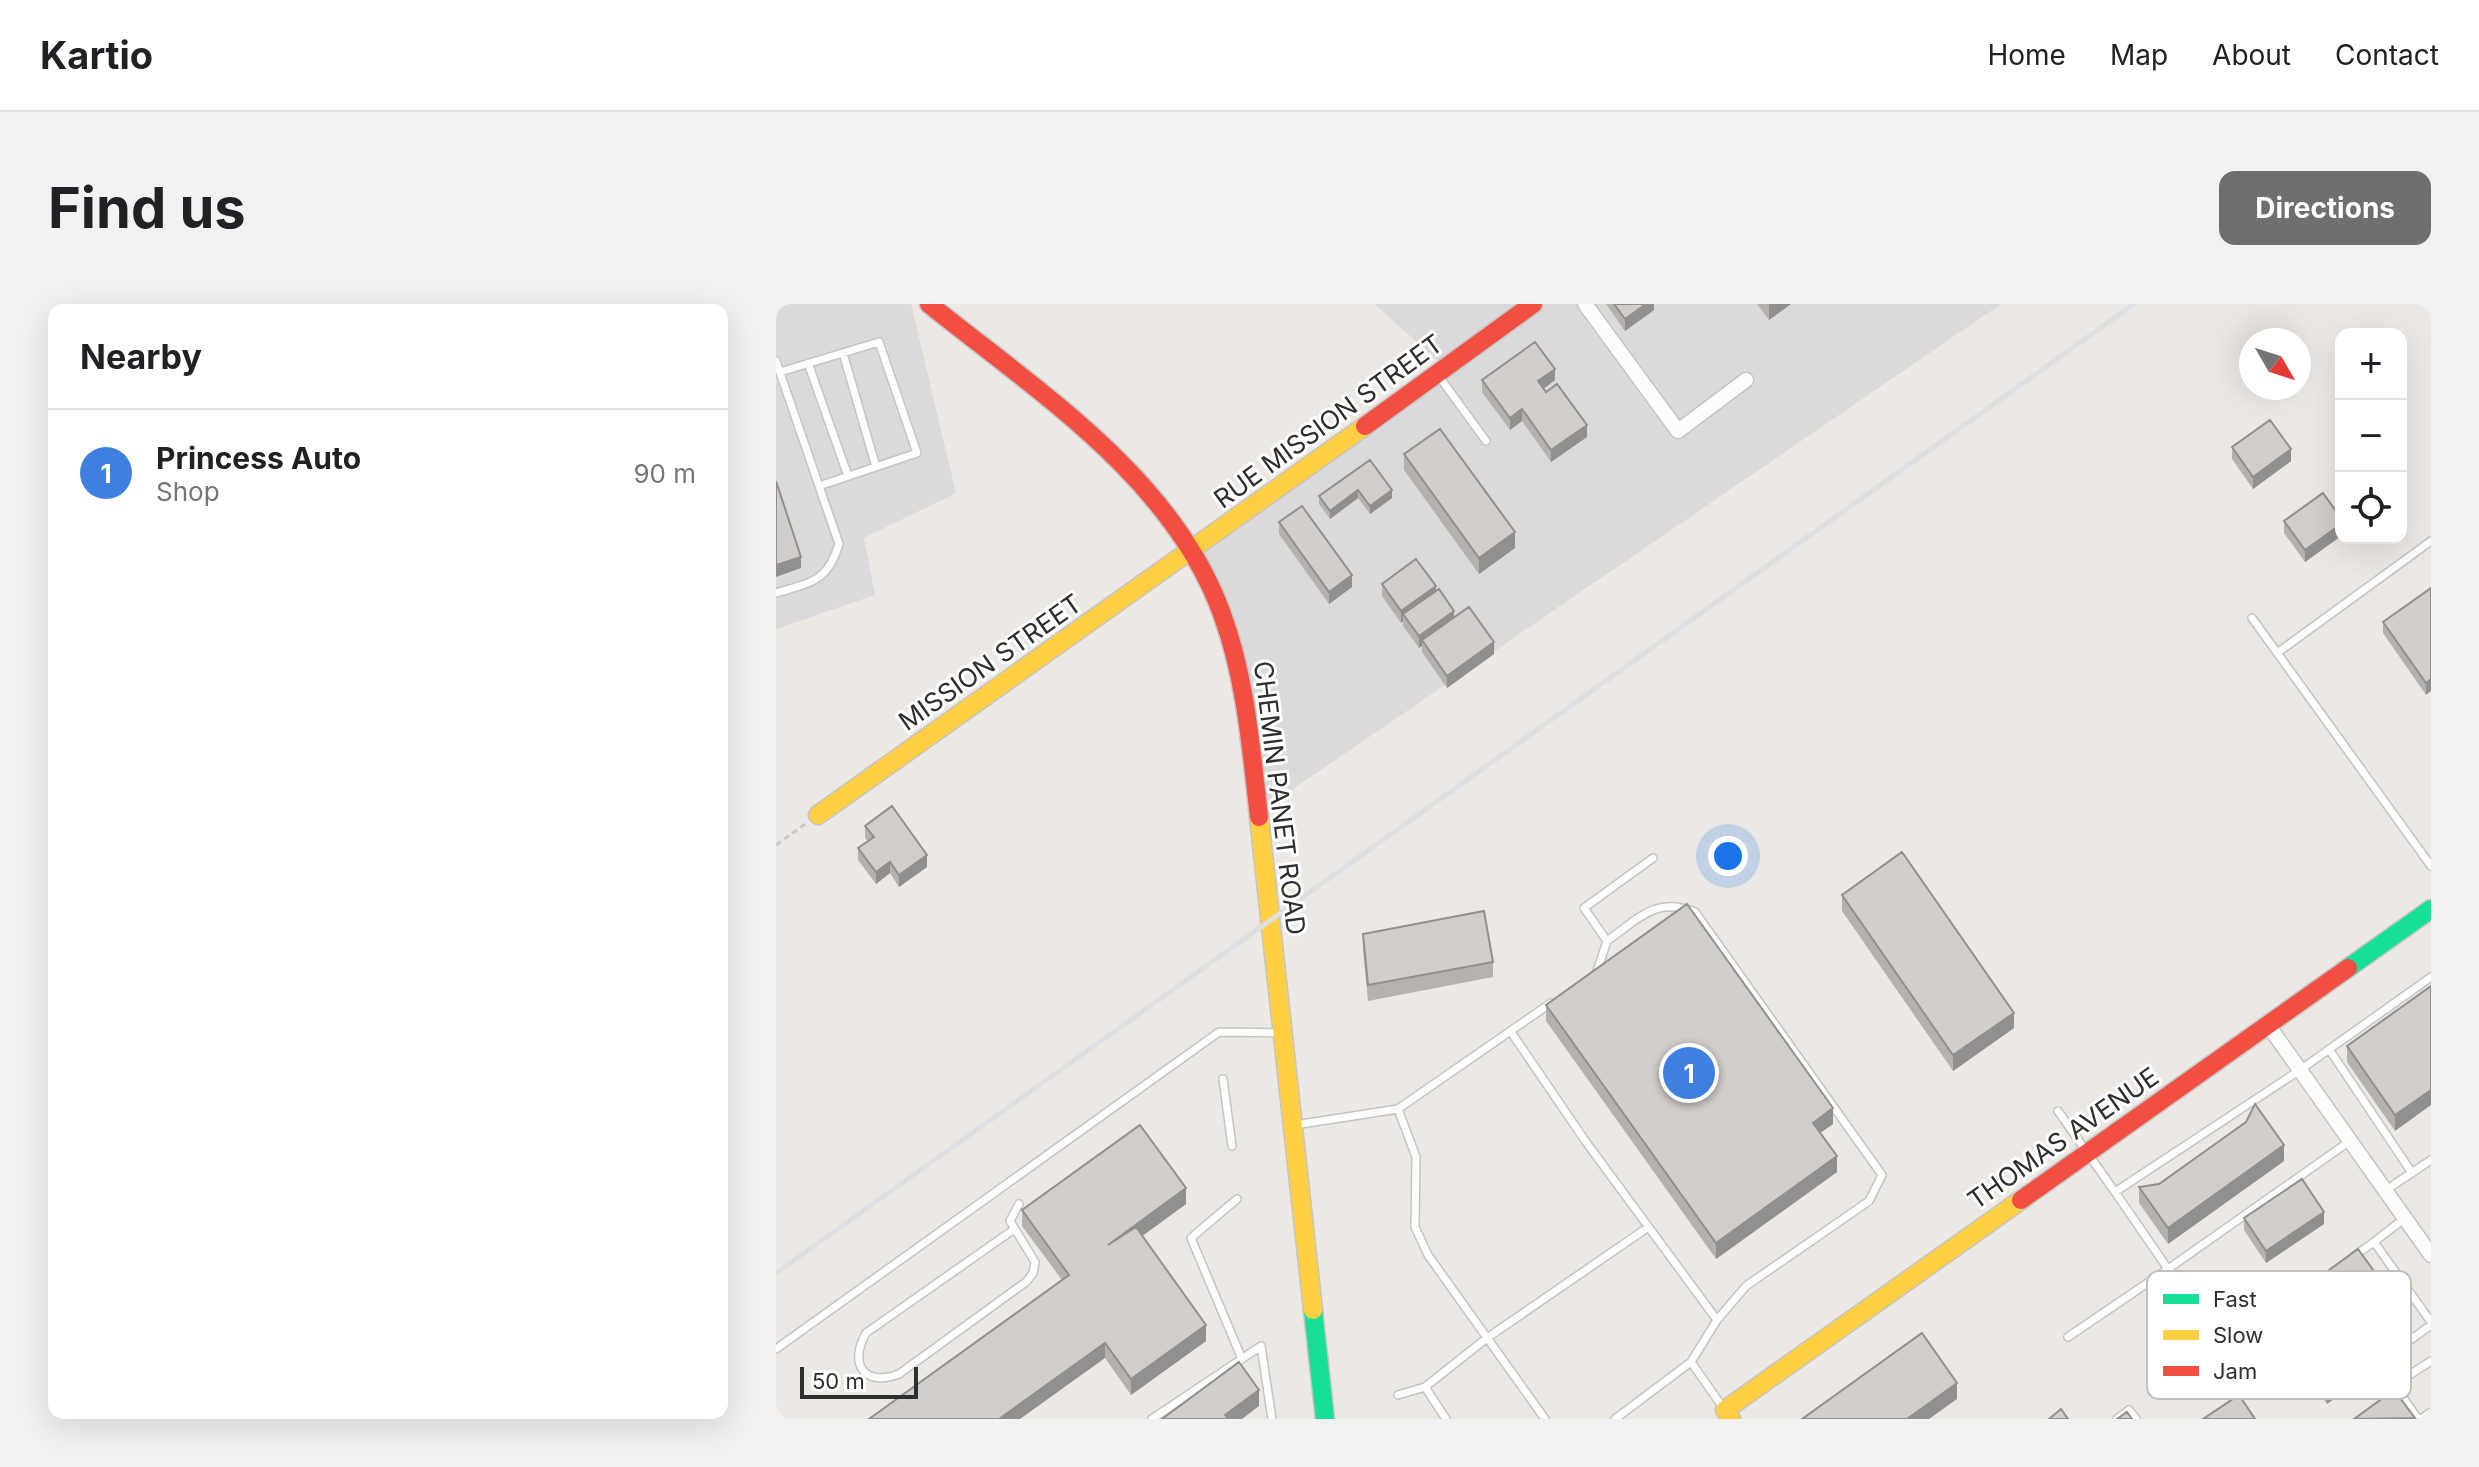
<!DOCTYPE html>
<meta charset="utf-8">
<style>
body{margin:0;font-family:Inter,sans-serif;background:#f2f2f2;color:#202124}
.controls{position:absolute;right:24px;top:24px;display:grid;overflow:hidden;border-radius:16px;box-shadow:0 8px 32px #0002}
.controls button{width:72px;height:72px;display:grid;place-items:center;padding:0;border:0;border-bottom:2px solid #e0e0e0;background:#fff;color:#202124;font:40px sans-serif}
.compass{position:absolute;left:1463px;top:24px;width:72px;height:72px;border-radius:50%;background:#fff;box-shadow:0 8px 32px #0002;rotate:129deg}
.scale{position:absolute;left:24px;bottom:20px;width:118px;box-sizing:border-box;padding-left:8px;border:4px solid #2e2e2e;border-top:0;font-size:22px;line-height:28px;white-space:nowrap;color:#2e2e2e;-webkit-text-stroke:6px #fff;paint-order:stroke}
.you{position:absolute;left:952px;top:552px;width:28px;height:28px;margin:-20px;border:6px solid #fff;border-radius:50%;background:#1a73e8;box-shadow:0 0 0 12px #1a73e833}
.badge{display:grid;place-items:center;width:52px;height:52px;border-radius:50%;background:#706f6e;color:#fff;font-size:26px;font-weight:700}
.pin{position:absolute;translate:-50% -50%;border:4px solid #fff;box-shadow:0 2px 8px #0006}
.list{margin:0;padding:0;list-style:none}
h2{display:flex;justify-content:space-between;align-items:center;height:104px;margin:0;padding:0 32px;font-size:34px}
h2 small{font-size:26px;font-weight:400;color:#757577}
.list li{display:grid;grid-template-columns:52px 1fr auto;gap:24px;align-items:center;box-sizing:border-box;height:128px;padding:0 32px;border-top:2px solid #e0e0e0}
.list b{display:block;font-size:30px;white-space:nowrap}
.list p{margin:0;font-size:26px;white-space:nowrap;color:#757577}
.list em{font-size:26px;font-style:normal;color:#757577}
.icon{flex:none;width:44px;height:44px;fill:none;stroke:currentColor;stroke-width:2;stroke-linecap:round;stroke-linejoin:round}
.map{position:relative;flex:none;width:1655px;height:1115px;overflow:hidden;border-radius:16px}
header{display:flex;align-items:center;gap:48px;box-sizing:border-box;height:112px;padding:0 40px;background:#fff;border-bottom:2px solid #e0e0e0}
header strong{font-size:38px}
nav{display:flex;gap:44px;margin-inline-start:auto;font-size:28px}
.intro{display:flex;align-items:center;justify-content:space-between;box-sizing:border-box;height:192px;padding:0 48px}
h1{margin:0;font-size:56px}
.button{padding:20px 36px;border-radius:16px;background:#706f6e;color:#fff;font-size:28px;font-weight:700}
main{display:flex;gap:48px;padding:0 48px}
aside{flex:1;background:#fff;border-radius:16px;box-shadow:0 8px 32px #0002}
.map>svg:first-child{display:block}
.industrial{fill:#dcd9db}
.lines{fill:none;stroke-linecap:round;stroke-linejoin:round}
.lane-casing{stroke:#c5c4c5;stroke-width:10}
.street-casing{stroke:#c5c4c5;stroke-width:17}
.fast-casing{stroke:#c5c4c5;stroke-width:21}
.slow-casing{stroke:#c5c4c5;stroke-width:21}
.jam-casing{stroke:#c5c4c5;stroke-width:21}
.path{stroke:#c9c9c8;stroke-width:3;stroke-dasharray:6 4;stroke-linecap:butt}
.lane{stroke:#fcfcfb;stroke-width:7}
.street{stroke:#fcfcfb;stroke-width:14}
.fast{stroke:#16e098;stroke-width:18}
.slow{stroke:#ffcf43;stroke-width:18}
.jam{stroke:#f24e42;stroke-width:18}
.rail{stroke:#dfdfe1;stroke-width:5}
.wall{fill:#b4b1af}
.shaded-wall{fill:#92908e}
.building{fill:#d1cecb;stroke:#92908e;stroke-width:2}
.labels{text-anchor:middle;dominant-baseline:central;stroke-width:6;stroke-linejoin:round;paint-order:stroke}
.street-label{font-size:26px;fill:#2e2e2e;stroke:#fff}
.key{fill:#fff;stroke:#c0c0c0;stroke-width:2}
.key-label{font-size:22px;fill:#2e2e2e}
</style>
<header>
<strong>Kartio</strong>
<nav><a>Home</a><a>Map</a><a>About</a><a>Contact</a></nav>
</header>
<div class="intro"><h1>Find us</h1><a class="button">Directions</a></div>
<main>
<aside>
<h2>Nearby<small></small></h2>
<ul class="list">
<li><span class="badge" style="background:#3f7fe0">1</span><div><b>Princess Auto</b><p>Shop</p></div><em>90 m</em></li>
</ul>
</aside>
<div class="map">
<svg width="1655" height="1115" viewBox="0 0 1655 1115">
<rect width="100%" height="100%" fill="#ece8e4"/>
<!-- industrial -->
<path class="industrial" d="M0,0h135l45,189 -92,45 11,57 -99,34z
M598,0h627l-743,509 -9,-82 -57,-179 252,-186z"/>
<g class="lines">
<defs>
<path id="lane" d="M67,49l33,114
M0,57l63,183c-12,39 -28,38 -63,49
M32,59l40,113
M4,68l99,-30 38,111 -98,33
M662,71l48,66
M1476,314l179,248
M1501,349l154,-112
M821,667l10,-30
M735,728l75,110 131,178
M1553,745l83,124
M447,775l9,67
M622,805l153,-106
M1282,807l57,81 185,-122 131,-93
M519,821l103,-16 18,48 -1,70 13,28 117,164
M1610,886l45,-30
M1339,888l53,77 182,-128
M461,895l-46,39 51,121
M1629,914l-31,24 57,80
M237,926l-147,103c-18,32 -1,54 33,41l127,-92 7,-9 2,-11 -25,-41 9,-17
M1577,953l21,-15
M1545,977l-24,17 61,80 73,-53
M1292,1033l100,-68
M0,1045l443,-317 61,1
M915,1058l33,47
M622,1091l27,-8
M376,1115l109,-73 11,73
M670,1115l-21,-32 62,-49 160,-110
M839,1115l76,-57 26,-42 29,-34 123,-85 13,-26 -187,-263c-39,-16 -57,7 -88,29l-23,-33 69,-50
M1341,1115l12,-9 7,9
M1642,1115l-24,-34 37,-24
M1645,1115l10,-7"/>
<path id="street" d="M809,0l93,127 68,-51
M1492,721l163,230"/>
<path id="fast" d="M1572,664l83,-59
M537,1006l12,109"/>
<path id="slow" d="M42,511l547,-389
M483,513l54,493
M955,1115l-6,-9 296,-210"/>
<path id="jam" d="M153,0c108,87 244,174 293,310 24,65 29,135 37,203
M589,122l168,-122
M1245,896l327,-232"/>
</defs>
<!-- lane casing -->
<use href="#lane" class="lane-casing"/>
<!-- street casing -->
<use href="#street" class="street-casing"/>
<!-- fast casing -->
<use href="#fast" class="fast-casing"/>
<!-- slow casing -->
<use href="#slow" class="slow-casing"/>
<!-- jam casing -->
<use href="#jam" class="jam-casing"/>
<!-- path -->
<path class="path" d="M0,541l29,-21"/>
<!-- lane -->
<use href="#lane" class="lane"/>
<!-- street -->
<use href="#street" class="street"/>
<!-- fast -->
<use href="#fast" class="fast"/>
<!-- slow -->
<use href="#slow" class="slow"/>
<!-- jam -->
<use href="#jam" class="jam"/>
<!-- rail -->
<path class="rail" d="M0,969l1358,-969"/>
</g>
<!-- wall -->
<path class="wall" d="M830,0h48v6l-29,21z
M981,0h34l-22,16z
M706,76h73l-12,9 44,48 -36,25 -29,-41 -12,9 -28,-38z
M1456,143l59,14 -38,28 -21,-30z
M628,150l111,94 -36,26 -75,-104z
M594,156l22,38 -22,16 -12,-16 -28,21 -11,-15v-8z
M1565,214v18l-36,26 -21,-29v-12z
M503,218l73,65 -23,17 -50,-70z
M606,280l54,7 18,26 40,37 -47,34 -25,-36v-6l-3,2 -16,-22v-5l-2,2 -19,-27z
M1655,284l-5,107 -43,-62v-11z
M89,522l62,41 -28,20 -9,-14 -14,11 -18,-24v-12l10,-7 -3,-3z
M1066,591l172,133 -61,43 -111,-160z
M587,630l130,28v15l-125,24 -5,-51z
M1655,682l-36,145 -48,-69v-16z
M770,701l287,119 -13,9 17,39 -121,87 -170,-238z
M1508,857l-116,83 -29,-41v-16z
M410,900l-44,32 64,105 -75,54 -26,-37 -43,-78 -40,-54v-16z
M1468,914l80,6 -58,39 -22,-33z
M1538,977l94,52 -45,33 -49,-70z
M1515,1040l57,45 -21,15 -36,-49z"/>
<!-- shaded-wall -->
<path class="shaded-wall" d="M870,0h8v6l-29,21v-12z
M993,0h22l-22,16z
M779,65v11l-17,13v-12z
M746,105v12l-12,9v-12z
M811,121v12l-36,25v-12z
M1515,145v12l-38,28v-12z
M582,186v8l-28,21v-8z
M616,186v8l-22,16v-8z
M1565,220v12l-36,26v-12z
M739,228v16l-36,26v-16z
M25,253v11l-25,9v-12z
M576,271v12l-23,17v-12z
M660,282v12l-33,16v7l-2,2v-12z
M678,307v12l-32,17v6l-3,2v-12z
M718,338v12l-47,34v-12z
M1655,375v12l-5,4v-12z
M151,551v12l-28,20v-12z
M114,558v11l-14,11v-12z
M1238,709v15l-61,43v-16z
M1655,786v15l-36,26v-16z
M1057,804v16l-20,14v-15z
M1508,841v16l-116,83v-16z
M1061,852v16l-121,87v-16z
M410,884v16l-78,57v-16z
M1548,908v12l-58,39v-12z
M1632,1014v15l-45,33v-16z
M430,1021v16l-75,54v-16z
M329,1039v15l-85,61h-21z
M1572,1073v12l-21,15v-11z
M1181,1079v16l-28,20h-22z
M483,1086v16l-17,13h-17v-4z"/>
<!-- building -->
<path class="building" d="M838,0h32l-21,15z
M759,38l20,27 -17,12 8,11 11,-8 30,41 -36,25 -29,-41 -12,9 -28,-38z
M1494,116l21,29 -38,28 -21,-30z
M664,125l75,103 -36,26 -75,-104z
M594,156l22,30 -22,16 -12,-16 -28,21 -11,-15z
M0,177l25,76 -25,8z
M1547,189l18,25v6l-36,26 -21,-29z
M526,202l50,69 -23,17 -50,-70z
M640,255l20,27 -35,25 -19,-27z
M1655,284v91l-5,4 -43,-61z
M663,285l15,22 -35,25 -16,-22z
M693,303l25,35 -47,34 -25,-36z
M116,502l35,49 -28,20 -9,-13 -14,10 -18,-24 16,-11 -9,-11z
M1126,548l112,161 -61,42 -111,-160z
M911,600l146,204 -20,15 24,33 -121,87 -170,-238z
M708,607l9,51 -125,23 -5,-51z
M1655,682v104l-36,25 -48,-69z
M1479,800l29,41 -116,83 -29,-41 20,-3 73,-52 14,-10z
M364,821l46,63 -78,57 28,-18 70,98 -75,54 -26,-36 -106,76h-130l200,-144 -47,-65z
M1526,875l22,33 -58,39 -22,-33z
M1582,945l50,69 -45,32 -49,-69z
M1146,1029l35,50 -50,36h-105z
M463,1058l20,28 -34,25 3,4h-66z
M1618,1086l21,28 -61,1z
M1463,1091l16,24h-52z
M1285,1105l7,10h-19z
M1351,1108l5,7h-15z"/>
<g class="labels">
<!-- street labels -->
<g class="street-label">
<text transform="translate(552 117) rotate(-36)">RUE MISSION STREET</text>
<text transform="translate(214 358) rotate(-35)">MISSION STREET</text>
<text transform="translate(504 494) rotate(83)">CHEMIN PANET ROAD</text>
<text transform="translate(1287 834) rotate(-35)">THOMAS AVENUE</text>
</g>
</g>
<!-- legend -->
<rect x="1371" y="967" width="264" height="128" rx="12" class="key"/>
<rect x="1387" y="990" width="36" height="10" fill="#16e098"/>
<rect x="1387" y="1026" width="36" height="10" fill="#ffcf43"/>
<rect x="1387" y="1062" width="36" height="10" fill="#f24e42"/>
<g class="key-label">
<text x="1437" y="1003">Fast</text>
<text x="1437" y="1039">Slow</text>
<text x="1437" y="1075">Jam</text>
</g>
</svg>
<div class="controls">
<button>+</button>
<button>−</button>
<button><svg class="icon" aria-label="locate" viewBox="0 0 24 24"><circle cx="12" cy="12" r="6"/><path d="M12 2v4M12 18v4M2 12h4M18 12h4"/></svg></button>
</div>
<svg class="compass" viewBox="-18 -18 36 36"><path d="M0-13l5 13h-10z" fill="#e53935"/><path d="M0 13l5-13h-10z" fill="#757577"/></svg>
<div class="scale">50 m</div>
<div class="you"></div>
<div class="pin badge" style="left:913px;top:769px;background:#3f7fe0">1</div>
</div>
</main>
